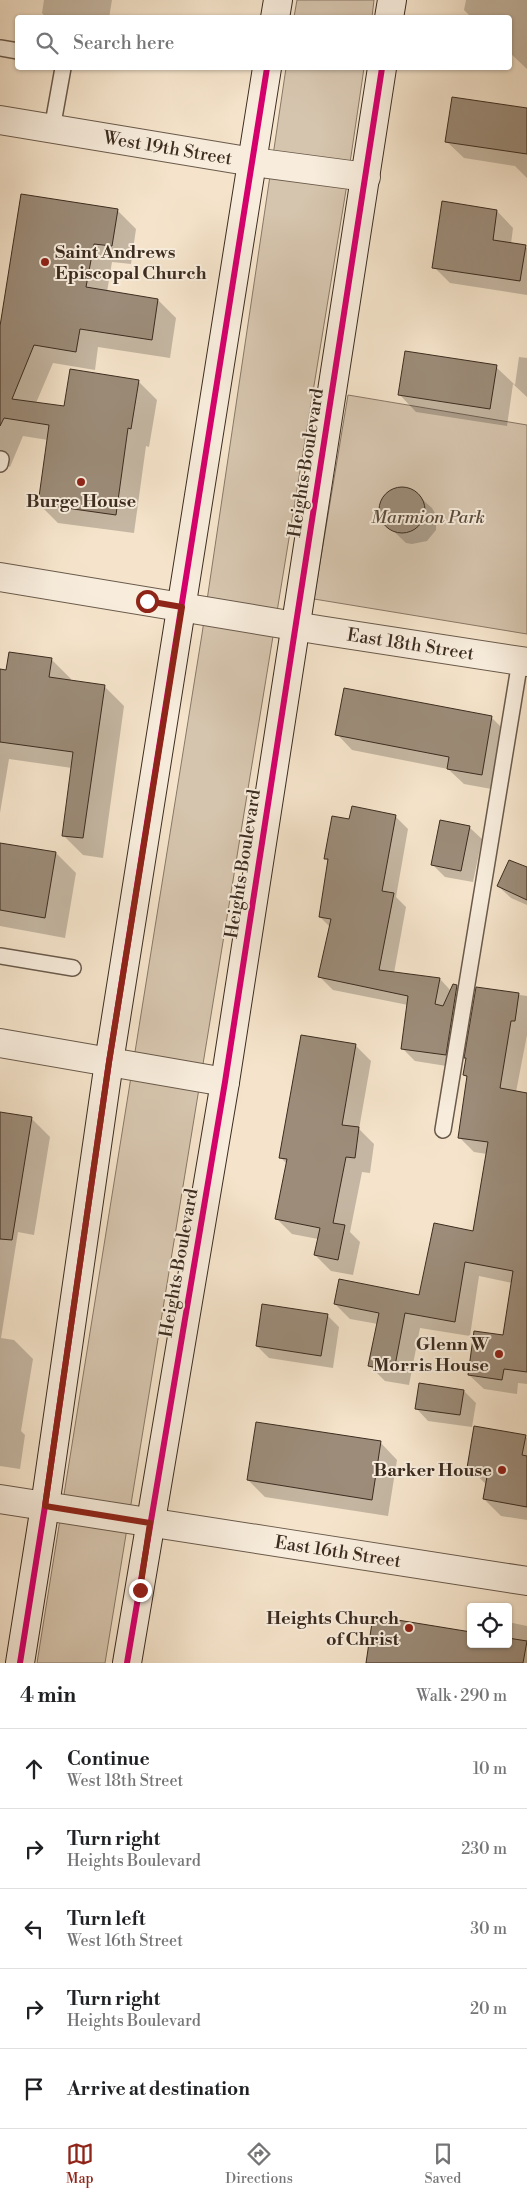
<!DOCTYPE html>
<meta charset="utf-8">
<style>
body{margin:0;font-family:"Libre Bodoni",serif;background:#f6f6f6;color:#202124}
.controls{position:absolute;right:15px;bottom:15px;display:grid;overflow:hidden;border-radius:5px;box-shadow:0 1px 4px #0004}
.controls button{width:45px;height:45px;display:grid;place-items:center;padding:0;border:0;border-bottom:1px solid #e0e0e0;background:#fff;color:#202124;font:25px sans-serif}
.stop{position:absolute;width:15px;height:15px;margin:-11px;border:4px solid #8f2418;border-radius:50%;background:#fff}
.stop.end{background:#8f2418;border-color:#fff;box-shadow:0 1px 5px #0008}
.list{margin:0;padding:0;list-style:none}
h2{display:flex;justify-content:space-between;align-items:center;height:65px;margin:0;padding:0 20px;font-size:21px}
h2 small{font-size:16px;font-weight:400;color:#757577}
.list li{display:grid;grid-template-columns:32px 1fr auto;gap:15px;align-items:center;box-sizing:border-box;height:80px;padding:0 20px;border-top:1px solid #e0e0e0}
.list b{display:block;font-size:19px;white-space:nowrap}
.list p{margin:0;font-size:16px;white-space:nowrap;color:#757577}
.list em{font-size:16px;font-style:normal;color:#757577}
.icon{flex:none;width:28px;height:28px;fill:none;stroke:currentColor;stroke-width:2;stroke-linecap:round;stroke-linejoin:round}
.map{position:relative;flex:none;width:527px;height:1663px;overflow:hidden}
.search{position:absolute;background:#fff;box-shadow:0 1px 4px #0004;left:15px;right:15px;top:15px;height:55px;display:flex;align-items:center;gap:12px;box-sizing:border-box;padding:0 18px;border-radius:5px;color:#757577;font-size:19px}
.sheet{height:465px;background:#fff}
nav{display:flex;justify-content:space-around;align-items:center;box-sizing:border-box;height:70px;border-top:1px solid #e0e0e0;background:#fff;font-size:14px;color:#757577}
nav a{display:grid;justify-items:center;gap:2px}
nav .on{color:#8f2418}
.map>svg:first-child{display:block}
.green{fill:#d6c5ae;stroke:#897867}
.shadow{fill:#0003}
.building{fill:#9c8c79;stroke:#3c2c20}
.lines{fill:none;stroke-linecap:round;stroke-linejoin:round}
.service-casing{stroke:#6a5a4b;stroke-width:18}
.minor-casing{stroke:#6a5a4b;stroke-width:30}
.tertiary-casing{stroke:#6a5a4b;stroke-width:30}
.secondary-casing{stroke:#3c2c20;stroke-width:30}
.service{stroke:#f8eddd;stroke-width:15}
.minor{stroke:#f8eddd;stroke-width:28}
.tertiary{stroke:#f8eddd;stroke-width:28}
.secondary{stroke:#f8eddd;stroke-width:28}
.cycleway-casing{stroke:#f8eddd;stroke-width:9}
.cycleway{stroke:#d6006c;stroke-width:6}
.route{stroke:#8f2418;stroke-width:6}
.poi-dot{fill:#8f2418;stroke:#f8eddd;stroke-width:2}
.labels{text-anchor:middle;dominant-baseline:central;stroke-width:4;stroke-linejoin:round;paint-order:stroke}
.street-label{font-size:18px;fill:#3c2c20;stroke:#f8eddd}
.poi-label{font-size:18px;font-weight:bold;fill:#3c2c20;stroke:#f8eddd;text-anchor:end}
.park-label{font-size:18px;font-style:italic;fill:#5b4b3c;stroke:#f8eddd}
</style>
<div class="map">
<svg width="527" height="1663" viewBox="0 0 527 1663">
<rect width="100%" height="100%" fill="#f5e4cb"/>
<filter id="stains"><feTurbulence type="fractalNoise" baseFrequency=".004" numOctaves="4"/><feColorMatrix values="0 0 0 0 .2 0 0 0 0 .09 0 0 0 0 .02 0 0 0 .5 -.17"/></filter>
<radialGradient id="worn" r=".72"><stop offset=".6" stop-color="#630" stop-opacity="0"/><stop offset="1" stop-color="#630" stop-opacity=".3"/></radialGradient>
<!-- green -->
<path class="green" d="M297,0h77l-2,17h-78z
M286,68h78l-18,122 -241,1473h-68l165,-1029z
M348,395l179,30v209l-213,-35z"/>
<!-- shadow -->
<path class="shadow" d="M44,0h68l-3,18h-63l-4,-5z
M466,0h61v69l-17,-16v-35h-38l-8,-8z
M527,110v68l-12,-12 -51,-8 -18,-17z
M443,203l54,8 16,17 -2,16 16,4v47l-77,-12 -16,-16z
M117,210l19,19 -5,35 -19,-2 -5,30 51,8 18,18 -6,40 -72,-11 -3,23 -42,-7 -17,40 29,4 73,-26 19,19 -8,47 -3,-1 -12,87 -76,-10 -19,-19 9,-64 -25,-4 -13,31 -10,-5v-128z
M519,357l8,1v39l-14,-13 -6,42 -91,-14 -17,-18 97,-27 19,18z
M398,489l15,2 19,17 4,7v15l-9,11 -15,3 -6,-1 -23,-22 -2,-13 1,-7 9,-9z
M51,659l20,20v3l33,4 20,20 -21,152 -20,-3 -20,-20 9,-67 -63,-9 -9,54v-142l7,1z
M491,717l16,16 -10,57 -33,-6 -16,-15 -96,-19 -15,-16z
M395,816l13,13 -12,68 10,10 -12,66 46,6 11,12 6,-5 13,13 -11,69 -44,-7 -13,-13 6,-43 -75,-15 -13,-13 10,-50 -10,-10 9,-55 -4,-4 25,-37z
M469,827l13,12 -9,43 -28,-5 -12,-12z
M0,844l56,9 20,20 -11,65 -65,-12z
M527,869v36l-16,-7 -13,-12z
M477,989l50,7v39l-11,57 11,2v290l-9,-1 -1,11 -33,-5 -15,-14 35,-39 8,-53 -33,-7 -9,60 -50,-8 -11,57 -24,-4 -15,-15 8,-42 -28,-5 -15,-15 85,-8 54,-64 13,-78 -13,-2 -15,-15 9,-59 -4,-3z
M355,1045l16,16 -12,68 15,15 -4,29 -8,-1 -12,60 10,10 -7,33 -22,-4 -16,-16 3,-16 -26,-5 -15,-15 11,-54 -8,-8z
M0,1114l31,4 19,19 -16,98 -16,-3 -17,106 13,2 19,19 -12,72 4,4 -5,34 -20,-3z
M327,1315l12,12 -6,41 -64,-10 -12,-12z
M464,1391l12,12 -4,24 -44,-6 -12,-13z
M525,1436l2,2v82l-26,-4 -17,-17 3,-14 -19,-18z
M380,1442l17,18 -9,56 -123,-19 -17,-17z
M508,1622l19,4v37h-160l104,-19h37z"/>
<!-- building -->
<path class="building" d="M452,97l75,11v46l-82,-12z
M21,194l97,15 -6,37 -18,-2 -8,43 72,12 -6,41 -72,-11 -4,23 -42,-7 -22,54 52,7 6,-37 69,11 -8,49 -3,-1 -12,87 -78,-11 11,-79 -45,-7 -4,8v-100z
M442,201l55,9 -4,30 33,5 -6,36 -88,-13z
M405,351l92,14 -7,44 -92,-14z
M379 510a23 23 0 1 1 46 0a23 23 0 1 1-46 0Z
M9,652l43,6 -3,19 56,8 -22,153 -21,-2 11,-84 -73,-10v-73l6,1z
M344,688l148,28 -10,59 -35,-6 2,-12 -114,-22z
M352,806l44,9 -14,76 12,2 -15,77 61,8 -5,26 8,2 10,-22 4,1 -11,70 -45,-6 7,-53 -90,-19 13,-58 -12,-2 9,-58h-4l8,-43 17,3z
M440,820l30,6 -9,45 -30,-6z
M0,843l56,9 -11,66 -45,-8z
M509,860l18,7v33l-30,-14z
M476,987l43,6 -4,28h-4l-11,67 27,5v279l-23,-3 -2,11 -34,-5 6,-44 29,4 10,-64 -48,-9 -10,60 -50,-9 -11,58 -26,-5 11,-53 -45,-9 5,-25 80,16 15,-72 39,8 15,-89 -30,-4 9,-62 -4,-1 3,-17h-2z
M301,1035l55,9 -14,81 17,2 -4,31 -9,-1 -13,66 12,2 -7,35 -24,-5 6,-27 -45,-9 12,-60 -8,-1z
M0,1112l32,5 -20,123 -12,-1z
M262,1304l66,10 -7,42 -65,-10z
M419,1383l45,7 -4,25 -45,-6z
M256,1422l125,19 -9,59 -125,-20z
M474,1426l52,9 -4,20 5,1v51l-44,-8 5,-28 -21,-3z
M373,1616l98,16v12h37v-6l19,3 -4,22h-157z"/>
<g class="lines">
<defs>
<path id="service" d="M0,48l18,3
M52,129l11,-61
M0,464l1,-5
M0,956l73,12
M443,1130l77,-469"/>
<g id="minor">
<path id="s1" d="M0,577l319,53 208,32"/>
<path d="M0,1043l225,39"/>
<path id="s2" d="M0,1499l527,82"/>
</g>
<g id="tertiary">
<path id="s3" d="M0,120l253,42 113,15"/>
</g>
<path id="secondary" d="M275,18l3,-18
M389,18l3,-18
M20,1663l25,-157 64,-444 158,-994
M127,1663l98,-581 157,-1014"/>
</defs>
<!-- service casing -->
<use href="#service" class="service-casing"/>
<!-- minor casing -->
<use href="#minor" class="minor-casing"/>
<!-- tertiary casing -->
<use href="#tertiary" class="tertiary-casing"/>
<!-- secondary casing -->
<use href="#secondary" class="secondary-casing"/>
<!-- service -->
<use href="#service" class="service"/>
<!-- minor -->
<use href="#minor" class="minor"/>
<!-- tertiary -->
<use href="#tertiary" class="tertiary"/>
<!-- secondary -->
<use href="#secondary" class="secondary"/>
<defs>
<path id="cycleway" d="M20,1663l25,-157 64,-444 158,-994
M127,1663l98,-581 157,-1014"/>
</defs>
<!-- cycleway casing -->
<use href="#cycleway" class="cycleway-casing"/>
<!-- cycleway -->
<use href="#cycleway" class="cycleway"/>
</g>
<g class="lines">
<!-- route -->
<path class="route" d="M140,1590l10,-67 -105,-17 64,-444 73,-455 -35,-6"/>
</g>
<!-- markers -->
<g class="poi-dot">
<circle cx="45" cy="262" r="5"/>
<circle cx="81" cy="482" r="5"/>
<circle cx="499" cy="1354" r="5"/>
<circle cx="502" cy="1470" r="5"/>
<circle cx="409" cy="1628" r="5"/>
</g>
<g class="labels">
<!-- street labels -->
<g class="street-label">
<text stroke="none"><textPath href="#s3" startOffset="170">West 19th Street</textPath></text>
<text transform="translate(306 463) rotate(-81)">Heights Boulevard</text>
<text stroke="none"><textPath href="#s1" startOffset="416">East 18th Street</textPath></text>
<text transform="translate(243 864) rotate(-81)">Heights Boulevard</text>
<text transform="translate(179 1263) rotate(-80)">Heights Boulevard</text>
<text stroke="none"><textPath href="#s2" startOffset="342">East 16th Street</textPath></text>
</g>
<!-- poi labels -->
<g class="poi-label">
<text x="55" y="252" text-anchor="start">Saint Andrews<tspan x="55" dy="21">Episcopal Church</tspan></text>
<text x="81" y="501" text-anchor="middle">Burge House</text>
<text x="489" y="1344">Glenn W<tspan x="489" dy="21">Morris House</tspan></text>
<text x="492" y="1470">Barker House</text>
<text x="399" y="1618">Heights Church<tspan x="399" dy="21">of Christ</tspan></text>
</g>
<!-- park labels -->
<g class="park-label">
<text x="428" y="517">Marmion Park</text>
</g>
</g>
<rect width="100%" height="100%" filter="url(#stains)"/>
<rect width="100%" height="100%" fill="url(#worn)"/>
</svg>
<div class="controls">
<button><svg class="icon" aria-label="locate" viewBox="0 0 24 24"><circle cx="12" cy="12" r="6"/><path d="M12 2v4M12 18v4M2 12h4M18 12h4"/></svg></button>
</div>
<div class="stop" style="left:147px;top:601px"></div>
<div class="stop end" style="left:140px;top:1590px"></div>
<div class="search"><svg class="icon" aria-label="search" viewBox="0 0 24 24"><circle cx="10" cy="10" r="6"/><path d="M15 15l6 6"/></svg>Search here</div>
</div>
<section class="sheet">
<h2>4 min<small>Walk · 290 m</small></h2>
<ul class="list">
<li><svg class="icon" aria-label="ahead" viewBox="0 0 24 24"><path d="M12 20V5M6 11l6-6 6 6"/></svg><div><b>Continue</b><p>West 18th Street</p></div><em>10 m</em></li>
<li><svg class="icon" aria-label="right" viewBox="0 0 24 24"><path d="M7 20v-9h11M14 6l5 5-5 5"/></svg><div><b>Turn right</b><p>Heights Boulevard</p></div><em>230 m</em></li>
<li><svg class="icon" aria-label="left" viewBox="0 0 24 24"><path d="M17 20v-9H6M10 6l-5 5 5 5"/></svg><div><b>Turn left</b><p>West 16th Street</p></div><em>30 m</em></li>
<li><svg class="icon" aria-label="right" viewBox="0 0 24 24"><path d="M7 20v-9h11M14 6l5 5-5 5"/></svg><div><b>Turn right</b><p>Heights Boulevard</p></div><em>20 m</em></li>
<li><svg class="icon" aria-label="arrive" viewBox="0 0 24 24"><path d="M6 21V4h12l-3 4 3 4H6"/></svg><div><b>Arrive at destination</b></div></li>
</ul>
</section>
<nav>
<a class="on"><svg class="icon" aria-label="map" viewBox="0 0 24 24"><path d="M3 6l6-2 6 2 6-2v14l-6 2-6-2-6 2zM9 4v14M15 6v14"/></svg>Map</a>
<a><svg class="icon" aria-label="directions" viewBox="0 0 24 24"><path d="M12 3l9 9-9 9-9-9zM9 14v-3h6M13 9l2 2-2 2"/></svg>Directions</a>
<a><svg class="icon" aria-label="saved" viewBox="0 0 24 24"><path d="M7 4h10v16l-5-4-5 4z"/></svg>Saved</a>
</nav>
